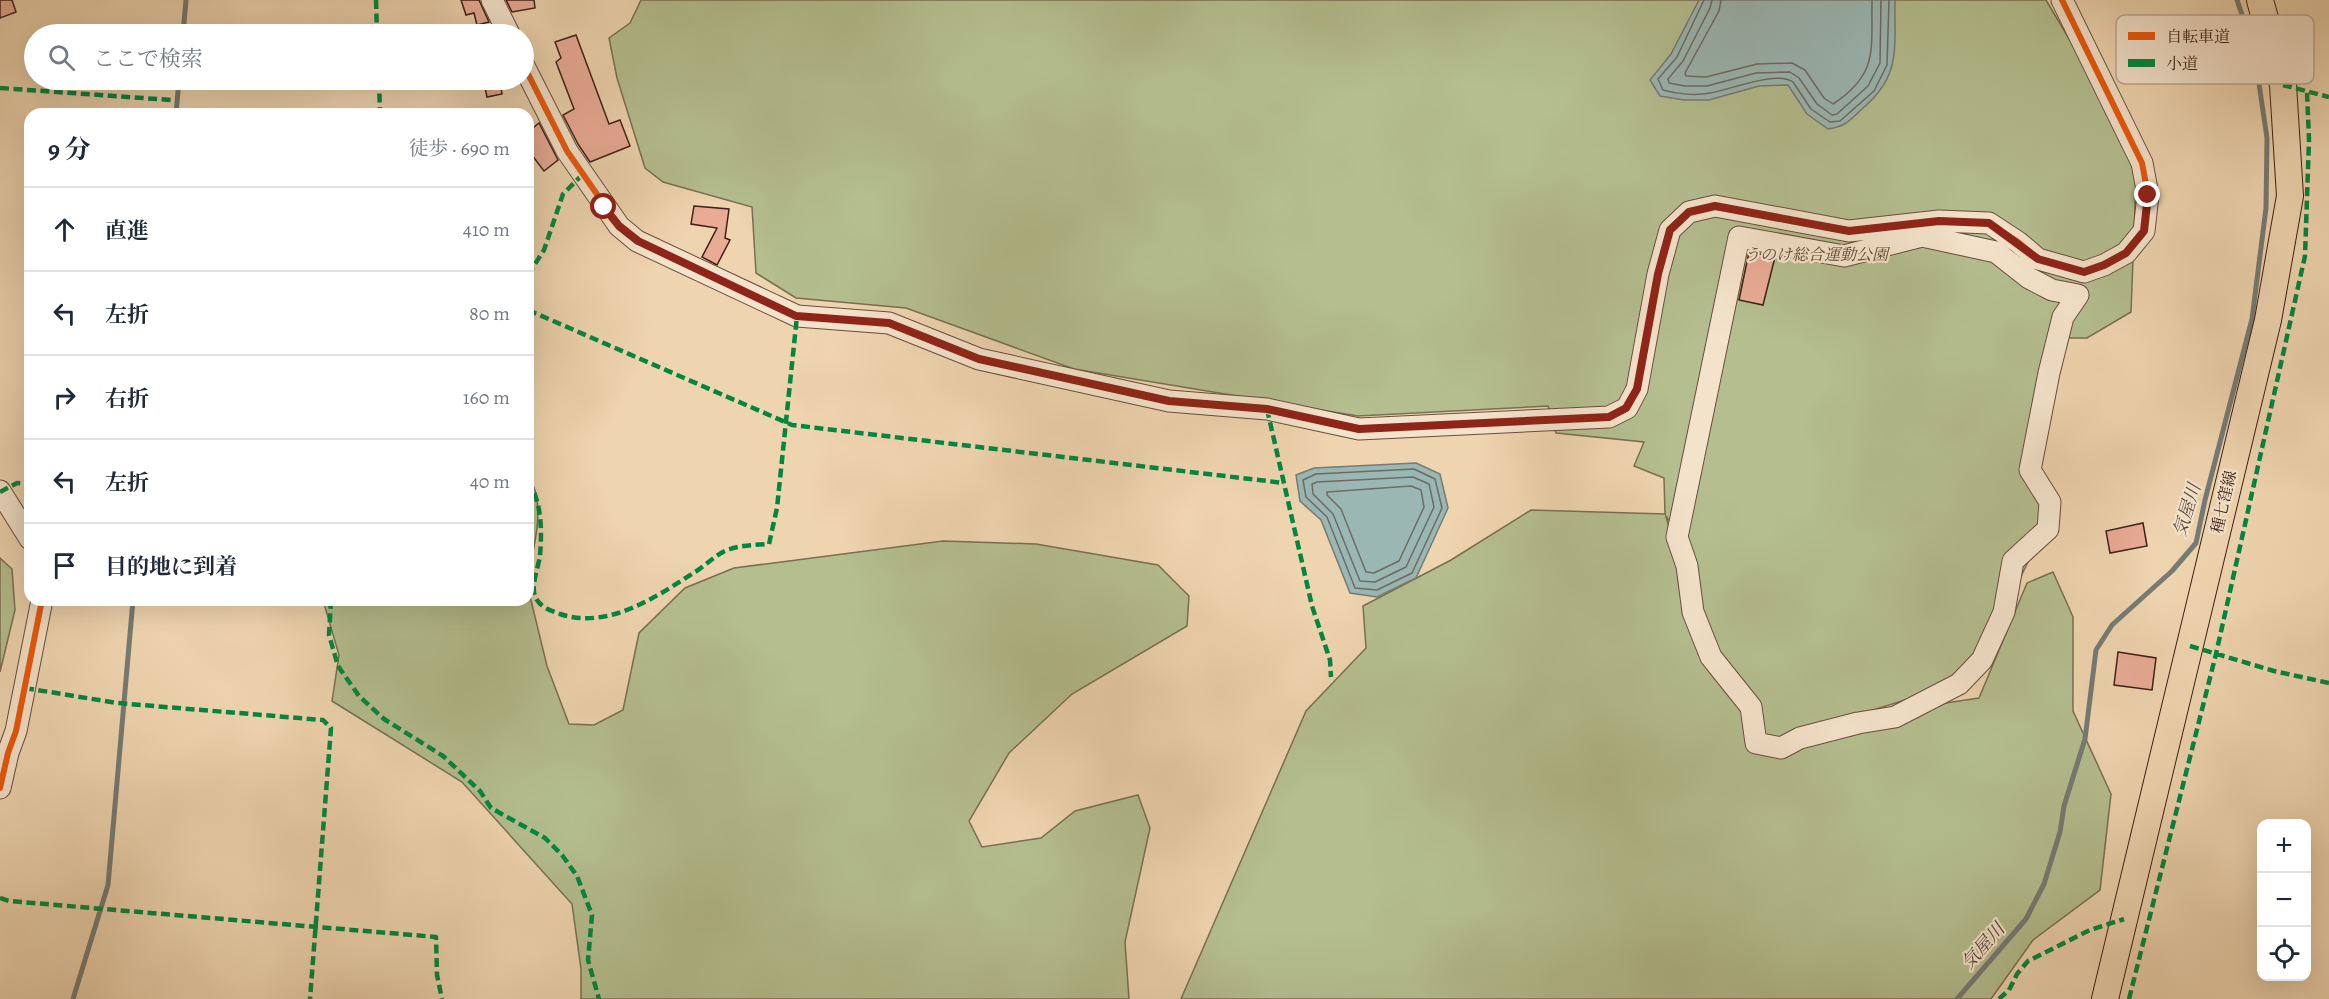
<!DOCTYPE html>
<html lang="ja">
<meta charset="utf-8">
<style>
body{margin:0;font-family:Alegreya,"Noto Serif JP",serif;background:#f6f6f7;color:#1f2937}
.controls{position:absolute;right:18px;bottom:18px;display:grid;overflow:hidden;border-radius:12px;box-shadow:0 6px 24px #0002}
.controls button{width:54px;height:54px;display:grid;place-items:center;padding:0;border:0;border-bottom:2px solid #e0e1e3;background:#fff;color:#1f2937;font:30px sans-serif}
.stop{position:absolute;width:18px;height:18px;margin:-14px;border:4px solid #8f2418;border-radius:50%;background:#fff}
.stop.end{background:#8f2418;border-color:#fff;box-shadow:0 2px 6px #0008}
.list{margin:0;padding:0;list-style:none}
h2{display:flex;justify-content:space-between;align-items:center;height:78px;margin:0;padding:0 24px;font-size:26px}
h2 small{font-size:20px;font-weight:400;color:#747a83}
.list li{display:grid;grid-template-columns:39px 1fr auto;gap:18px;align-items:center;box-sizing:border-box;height:84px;padding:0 24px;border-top:2px solid #e0e1e3}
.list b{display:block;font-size:22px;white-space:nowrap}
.list em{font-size:20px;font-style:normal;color:#747a83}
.icon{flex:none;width:33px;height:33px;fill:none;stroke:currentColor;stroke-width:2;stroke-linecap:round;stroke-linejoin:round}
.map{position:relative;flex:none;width:2329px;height:999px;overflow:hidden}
.search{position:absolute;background:#fff;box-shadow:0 6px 24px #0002;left:24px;top:24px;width:510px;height:66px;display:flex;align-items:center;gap:15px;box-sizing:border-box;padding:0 21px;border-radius:33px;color:#747a83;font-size:22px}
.panel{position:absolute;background:#fff;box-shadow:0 6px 24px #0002;left:24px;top:108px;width:510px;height:498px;border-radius:18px}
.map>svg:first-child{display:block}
.green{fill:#b4be8f;stroke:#796f52;stroke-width:1.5;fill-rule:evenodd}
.water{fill:#9bb7b3;stroke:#767b74;stroke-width:1.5}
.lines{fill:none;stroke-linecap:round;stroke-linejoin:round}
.shore{stroke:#6c6c64;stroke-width:1.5}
.stream{stroke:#767b74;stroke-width:5}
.building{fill:#e9ab96;stroke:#3e2016;stroke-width:1.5}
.minor-casing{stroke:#6a4d3c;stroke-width:23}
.major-casing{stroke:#3e2016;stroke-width:28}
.minor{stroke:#f4e3cb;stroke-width:21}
.major{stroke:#eed4af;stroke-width:26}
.quiet{stroke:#00873e;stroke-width:4.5;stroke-dasharray:9 4.5;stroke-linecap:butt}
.cycleway-casing{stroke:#f4e3cb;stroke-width:10}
.cycleway{stroke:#e8590c;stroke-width:6}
.route{stroke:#8f2418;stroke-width:8}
.labels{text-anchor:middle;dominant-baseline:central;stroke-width:4.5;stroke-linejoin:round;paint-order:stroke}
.park-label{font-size:16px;font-style:italic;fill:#5c4834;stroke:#f4e3cb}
.street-label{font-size:16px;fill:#3e2016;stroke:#f4e3cb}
.water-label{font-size:18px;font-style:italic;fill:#55463d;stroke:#f4e3cb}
.key{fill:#f4e3cb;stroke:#bda895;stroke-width:1.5}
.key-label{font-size:16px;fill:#3e2016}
</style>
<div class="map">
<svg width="2329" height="999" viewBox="0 0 2329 999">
<rect width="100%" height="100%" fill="#eed4af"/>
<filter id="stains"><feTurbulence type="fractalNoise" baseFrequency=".00333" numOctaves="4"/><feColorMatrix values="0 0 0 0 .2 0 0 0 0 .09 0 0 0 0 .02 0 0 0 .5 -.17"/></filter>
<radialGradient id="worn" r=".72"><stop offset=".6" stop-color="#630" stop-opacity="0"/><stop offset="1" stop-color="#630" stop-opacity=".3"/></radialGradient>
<!-- green -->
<path class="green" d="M641,0h1405l91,153 -6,159 -44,26h-30l-27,143 15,24 -2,26 -57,118 -43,39 -92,29 128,-19 48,-115 26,-11 20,45v94l38,83 -11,96 -67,50 -42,59h-810l125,-288 60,-63 -3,-42 88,-46 80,-50 134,4 -1,-36 -30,-12 10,-24 -88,-9 -8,-27 -190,10 -284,-47 -168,-61 -110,-10 -40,-25 -4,-66 -89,-25 -18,-14 -28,-90 -8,-40 21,-15zM1666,516l25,38 2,58 -27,-95z
M528,477c19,23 6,71 0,97z
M943,541l93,3 122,21 31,31 -2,30 -115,68 -63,59 -40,68 13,26 59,-9 34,-27 63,-16 12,33 -25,114 4,57h-548v-30l-9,-65 -110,-122 -130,-81 7,-46 -16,-55h205v-12l19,78 22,58 25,1 29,-15 16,-77 46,-45 49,-20z
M0,558l12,11 3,41 -15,62z"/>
<!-- water -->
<path class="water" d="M1699,0h196c-1,47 7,75 -32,108 -14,13 -16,18 -35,21l-21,-15 -19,-29 -29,1 -50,14h-25l-24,-4 -10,-16 21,-26z
M1416,463l24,11 8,34 -32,70 -39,19 -27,-4 -29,-73 -21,-19 -4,-26 18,-7z"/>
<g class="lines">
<!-- shore -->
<path class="shore" d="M1704,0l-27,57 -19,22 5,11c14,4 33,6 47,3 20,-3 66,-23 83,-11l18,27 19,13 10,-1 34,-30 13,-26 2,-65
M1712,0l-2,8 -27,53 -15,18 1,4 16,3h22l49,-13 34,-1 9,6 18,26 15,11 5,-1 31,-28 12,-23 1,-63
M1721,0l-2,11 -34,62 1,3 20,1 51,-13 35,-1 13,7 19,28 9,6c46,-30 38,-55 39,-104
M1414,469l21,10 7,29 -30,65 -35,17 -22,-2 -28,-71 -21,-20 -3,-17 13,-6z
M1413,477l16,7 5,23 -28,60 -31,15 -15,-1 -27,-67 -20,-20 -1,-10 5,-2z
M1411,486l10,4 3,17 -25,54 -25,12 -8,-1 -25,-63 -14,-14v-3z"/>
<!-- stream -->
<path class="stream" d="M183,34l3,-34
M176,114l3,-34
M73,999l35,-114 25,-285
M1957,999l69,-80 18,-35 16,-52 4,-26 21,-67 11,-89 16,-25 60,-54 24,-28 9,-43 47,-181 14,-111 1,-70 -13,-88 -17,-50"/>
</g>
<!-- building -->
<path class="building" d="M0,0h12l4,12 -16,6z
M461,0h18l10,22 -12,3 -3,-12 -8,2z
M506,0h28l1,8 -23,4z
M576,35l33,89 11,-4 10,26 -40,16 -12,-18 -15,-29 11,-6 -18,-47 5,-4 -6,-16z
M500,80l2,14 -15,3 -3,-14z
M539,123l19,37 -14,11 -16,-21v-18z
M694,206l35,3 -4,29 5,2 -13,25 -15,-8 15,-29 -26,-4z
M1749,252l26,5 -12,48 -24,-5z
M2143,523l4,23 -37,7 -4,-22z
M2118,652l38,6 -4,32 -38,-5z"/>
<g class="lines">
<defs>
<path id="minor" d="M492,0l17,34
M524,66l43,85 52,75 18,15 160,75 92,7 90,36 190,42 98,8 92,20 250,-12 18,-9 10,-19 21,-115 12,-44 19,-18 26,-6 134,25 90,-10 50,2 29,19 20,17 46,13 20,-7 22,-12 18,-22 4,-36 -6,-32 -80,-163
M1922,236l74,16 33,26 23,12 26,5 -15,22 -14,56 -19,97 20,32 -2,27 -35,32 -9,51 -22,48 -23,24 -64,33 -37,6 -58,15 -19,10 -25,-5 -5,-36 -40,-50 -18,-45 -6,-46 -10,-29 62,-300 105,19z
M0,491l30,48
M0,788l8,-35 8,-22 26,-131"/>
<path id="major" d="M2105,999l163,-679 22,-124 -7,-111 -23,-85"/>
</defs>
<!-- minor casing -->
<use href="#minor" class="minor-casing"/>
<!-- major casing -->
<use href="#major" class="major-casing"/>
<!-- minor -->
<use href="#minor" class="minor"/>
<!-- major -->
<use href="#major" class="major"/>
<!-- quiet -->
<path class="quiet" d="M376,0l1,34
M379,80l1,34
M2283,85l46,12
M0,88l171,12
M528,275l16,-25 19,-56 20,-20
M528,310l264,115 492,58
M1267,409l45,197 18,54 1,17
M528,481c14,21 14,50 12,75 -2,13 -11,33 -3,44 5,8 15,11 23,14 48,16 96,-17 135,-42 10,-6 19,-16 30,-21 14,-6 29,-6 44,-7l8,-36 20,-192
M0,492l17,-9 13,1
M331,600l-2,35 9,31 21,30 25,23 59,37 37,35 11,17 54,30 17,17 15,21 15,39 -4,45 11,39
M2190,646l84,25 55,12
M25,688l92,15 206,17 8,8 -21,271
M0,898l9,3 427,36 1,38 5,24
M1999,999l10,-9 8,-16 11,-13 62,-31 34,-11
M2129,999l87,-345 89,-398 4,-116 -2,-49"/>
<defs>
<path id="cycleway" d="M524,66l43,85 52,75 18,15 160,75 92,7 90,36 190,42 98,8 92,20 250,-12 18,-9 10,-19 21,-115 12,-44 19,-18 26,-6 134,25 90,-10 50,2 29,19 20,17 46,13 20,-7 22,-12 18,-22 4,-36 -6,-32 -80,-163
M0,788l8,-35 8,-22 26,-131"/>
</defs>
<!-- cycleway casing -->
<use href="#cycleway" class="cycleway-casing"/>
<!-- cycleway -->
<use href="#cycleway" class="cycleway"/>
</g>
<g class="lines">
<!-- route -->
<path class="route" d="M604,207l15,19 19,15 158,75 93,7 90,36 190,42 98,8 92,20 250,-12 17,-9 11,-19 21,-115 12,-44 19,-18 26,-6 134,25 90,-10 50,2 49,36 46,13 20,-7 22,-12 18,-22 4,-36"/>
</g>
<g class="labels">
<!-- park labels -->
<g class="park-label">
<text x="1816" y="255">うのけ総合運動公園</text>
</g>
<!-- street labels -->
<g class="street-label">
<text transform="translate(2224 502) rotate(-77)">種七窪線</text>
</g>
<!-- water labels -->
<g class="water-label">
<text transform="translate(2187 510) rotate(-73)">気屋川</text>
<text transform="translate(1983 946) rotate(-49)">気屋川</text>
</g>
</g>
<!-- legend -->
<rect x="2116" y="15" width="198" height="69" rx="9" class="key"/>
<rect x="2128" y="32" width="27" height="8" fill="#e8590c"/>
<rect x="2128" y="59" width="27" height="8" fill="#00873e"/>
<g class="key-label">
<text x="2166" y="42">自転車道</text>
<text x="2166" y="69">小道</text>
</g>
<rect width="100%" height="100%" filter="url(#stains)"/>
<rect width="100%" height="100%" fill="url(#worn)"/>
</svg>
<div class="controls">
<button>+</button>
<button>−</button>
<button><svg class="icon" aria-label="locate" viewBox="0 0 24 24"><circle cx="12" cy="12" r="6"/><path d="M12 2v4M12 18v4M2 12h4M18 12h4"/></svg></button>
</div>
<div class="stop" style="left:604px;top:207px"></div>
<div class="stop end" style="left:2148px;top:195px"></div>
<div class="search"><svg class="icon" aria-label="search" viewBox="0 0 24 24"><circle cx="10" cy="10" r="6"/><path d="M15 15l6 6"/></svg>ここで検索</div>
<section class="panel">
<h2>9 分<small>徒歩 · 690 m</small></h2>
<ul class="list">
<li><svg class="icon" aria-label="ahead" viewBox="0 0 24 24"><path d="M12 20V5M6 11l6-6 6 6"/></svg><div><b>直進</b></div><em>410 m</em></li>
<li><svg class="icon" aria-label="left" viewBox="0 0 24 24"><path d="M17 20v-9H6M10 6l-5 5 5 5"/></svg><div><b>左折</b></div><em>80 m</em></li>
<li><svg class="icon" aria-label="right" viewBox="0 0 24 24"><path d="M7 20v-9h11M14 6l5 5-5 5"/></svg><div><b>右折</b></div><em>160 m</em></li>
<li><svg class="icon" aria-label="left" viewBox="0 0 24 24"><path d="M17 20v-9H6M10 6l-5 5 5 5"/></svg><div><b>左折</b></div><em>40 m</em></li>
<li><svg class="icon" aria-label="arrive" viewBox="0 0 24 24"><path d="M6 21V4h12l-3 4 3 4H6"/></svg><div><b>目的地に到着</b></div></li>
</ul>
</section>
</div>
